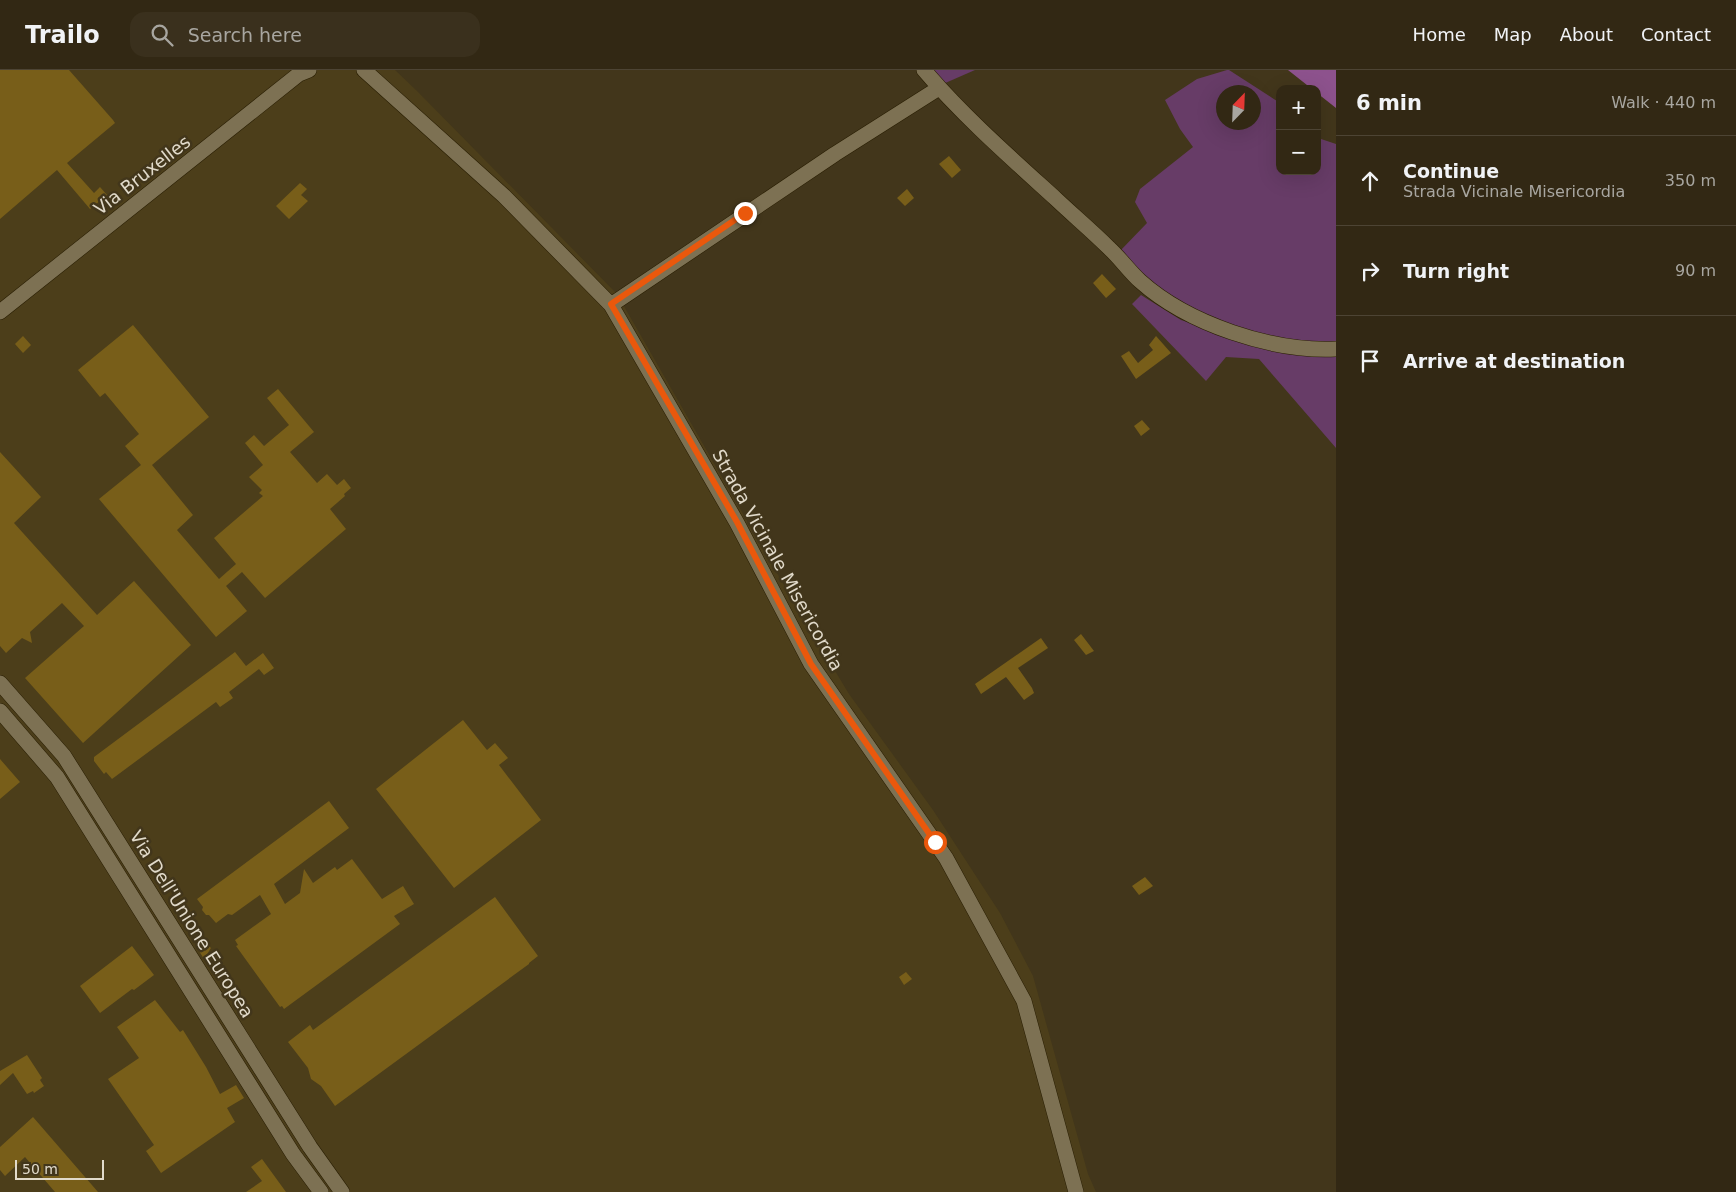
<!DOCTYPE html>
<meta charset="utf-8">
<style>
body{margin:0;font-family:"DejaVu Sans",sans-serif;background:#3a301d;color:#f1f3f6}
.controls{position:absolute;right:15px;top:15px;display:grid;overflow:hidden;border-radius:10px;box-shadow:0 5px 20px #0002}
.controls button{width:45px;height:45px;display:grid;place-items:center;padding:0;border:0;border-bottom:1px solid #4d4434;background:#322814;color:#f1f3f6;font:25px sans-serif}
.compass{position:absolute;left:1216px;top:15px;width:45px;height:45px;border-radius:50%;background:#322814;box-shadow:0 5px 20px #0002;rotate:23deg}
.scale{position:absolute;left:15px;bottom:12px;width:89px;box-sizing:border-box;padding-left:5px;border:2px solid #e1daca;border-top:0;font-size:14px;line-height:18px;white-space:nowrap;color:#e1daca;-webkit-text-stroke:4px #42361b;paint-order:stroke}
.stop{position:absolute;width:15px;height:15px;margin:-11px;border:4px solid #ea580c;border-radius:50%;background:#fff}
.stop.end{background:#ea580c;border-color:#fff;box-shadow:0 1px 5px #0008}
.list{margin:0;padding:0;list-style:none}
h2{display:flex;justify-content:space-between;align-items:center;height:65px;margin:0;padding:0 20px;font-size:21px}
h2 small{font-size:16px;font-weight:400;color:#a8a6a0}
.list li{display:grid;grid-template-columns:32px 1fr auto;gap:15px;align-items:center;box-sizing:border-box;height:90px;padding:0 20px;border-top:1px solid #4d4434}
.list b{display:block;font-size:19px;white-space:nowrap}
.list p{margin:0;font-size:16px;white-space:nowrap;color:#a8a6a0}
.list em{font-size:16px;font-style:normal;color:#a8a6a0}
.icon{flex:none;width:28px;height:28px;fill:none;stroke:currentColor;stroke-width:2;stroke-linecap:round;stroke-linejoin:round}
.map{position:relative;flex:none;width:1336px;height:1122px;overflow:hidden}
header{display:flex;align-items:center;gap:30px;box-sizing:border-box;height:70px;padding:0 25px;background:#322814;border-bottom:1px solid #4d4434}
header strong{font-size:24px}
nav{display:flex;gap:28px;margin-inline-start:auto;font-size:18px}
.search{width:350px;height:45px;background:#3a301d;display:flex;align-items:center;gap:12px;box-sizing:border-box;padding:0 18px;border-radius:15px;color:#a8a6a0;font-size:19px}
main{display:flex}
aside{flex:1;background:#322814}
.map>svg:first-child{display:block}
.built{fill:#4c3e1a}
.green{fill:#673c67;fill-rule:evenodd}
.water{fill:#8d528d}
.building{fill:#785e19}
.lines{fill:none;stroke-linecap:round;stroke-linejoin:round}
.minor-casing{stroke:#281d02;stroke-width:16}
.minor{stroke:#7d7153;stroke-width:15}
.route{stroke:#ea580c;stroke-width:6}
.labels{text-anchor:middle;dominant-baseline:central;stroke-width:5;stroke-linejoin:round;paint-order:stroke}
.street-label{font-size:18px;fill:#e1daca;stroke:#42361b}
</style>
<header>
<strong>Trailo</strong>
<div class="search"><svg class="icon" aria-label="search" viewBox="0 0 24 24"><circle cx="10" cy="10" r="6"/><path d="M15 15l6 6"/></svg>Search here</div>
<nav><a>Home</a><a>Map</a><a>About</a><a>Contact</a></nav>
</header>
<main>
<div class="map">
<svg width="1336" height="1122" viewBox="0 0 1336 1122">
<rect width="100%" height="100%" fill="#42361b"/>
<!-- built -->
<path class="built" d="M0,0h395l22,21 200,203 180,314 52,86 84,116 67,103 33,63 55,198 8,18h-1096z"/>
<!-- green -->
<path class="green" d="M932,0h43l-32,14z
M1227,0h2l51,33v68h37v-35l4,3 15,5v199l-68,-5 -52,-16 -53,-29 -43,-42 27,-28 -12,-21 5,-13 53,-42 -13,-18 -15,-29 32,-21zM1224,22h30v30h-30z
M1141,225l40,25 97,31 58,4v93l-77,-89 -33,-2 -20,24 -74,-77z"/>
<!-- water -->
<path class="water" d="M1288,0h48v38l-19,-15v-4h-5z"/>
<!-- building -->
<path class="building" d="M0,0h69l44,50 2,3 -48,40 27,30 6,-6 7,8 -17,14 -33,-39 -57,49z
M949,86l12,14 -9,8 -13,-14z
M300,113l7,6 -6,6 7,6 -19,18 -13,-13z
M907,119l7,9 -9,8 -8,-8z
M1102,204l14,15 -10,9 -13,-15z
M133,255l76,92 -57,48 41,50 -16,15 42,49 17,-15 -22,-26 49,-42 -4,-3 3,-3 -13,-13 14,-12 -18,-22 9,-8 10,11 25,-21 -22,-27 11,-9 36,43 -24,20 27,31 10,-9 10,11 7,-6 7,9 -7,6 1,2 -15,13 16,20 -81,69 -23,-26 -16,14 21,25 -31,26 -117,-138 42,-34 -16,-19 14,-12 -34,-41 -5,4 -22,-27z
M23,266l8,9 -8,8 -8,-9z
M1156,266l15,17 -35,26 -15,-23 8,-5 9,12 15,-13 -4,-5z
M1142,350l8,9 -9,7 -7,-10z
M0,382l41,45 -27,26 83,92 37,-34 57,64 -108,98 -58,-65 59,-52 -22,-23 -32,29 2,11 -10,-5 -16,15 -6,-7z
M1081,564l13,17 -8,4 -12,-15z
M1041,568l7,10 -30,20 14,20 2,5 -10,7 -18,-23 -25,17 -6,-10z
M235,582l11,14 17,-13 11,15 -10,7 -5,-6 -30,23 4,6 -13,9 -4,-5 -104,77 -6,-7 -2,2 -10,-13v-4z
M463,650l24,30 8,-7 13,15 -9,7 42,55 -87,68 -78,-99z
M0,689l20,23 -20,17z
M329,731l20,27 -75,56 11,20 15,-11 4,-24 9,14 22,-16 2,3 15,-11 30,40 21,-13 11,18 -20,12 6,8 -116,85 -2,-3 -2,1 -44,-61 2,-1 -3,-5 36,-26 -11,-19 -28,20 -4,-1 -12,9 -7,-8h-3l-4,-5 1,-3 -6,-8z
M1145,807l8,9 -14,9 -7,-9z
M495,827l43,59 -9,7v1l-194,142 -14,-20 -10,-7 -3,-11 -20,-26 22,-17 3,5z
M204,871l7,7 -7,11 -8,-13z
M132,876l22,29 -20,15 -2,-1 -32,24 -20,-27z
M906,902l6,7 -8,6 -5,-8z
M155,930l25,32 3,-2 23,37 14,27 16,-9 8,13 -17,10 8,14 -74,51 -15,-22 8,-6 -46,-66 31,-21 -22,-31z
M27,985l15,23 -2,2 4,6 -10,7 -1,-2 -6,3 -14,-21 -13,12v-14z
M33,1047l65,75h-43l-30,-35 -20,19 -5,-6v-23z
M262,1089l24,33h-40l16,-11 -11,-14z"/>
<g class="lines">
<defs>
<path id="minor" d="M364,0l140,126 107,109 126,218 74,141 135,194 78,143 52,191
M924,0c38,45 88,89 132,129 18,17 36,32 53,49 11,10 20,23 31,33 48,43 132,71 196,68
M611,235l224,-151 104,-66
M0,242l299,-238 10,-4
M0,613l64,73 246,391 32,45
M0,641l57,66 236,377 28,38"/>
</defs>
<!-- minor casing -->
<use href="#minor" class="minor-casing"/>
<!-- minor -->
<use href="#minor" class="minor"/>
</g>
<g class="lines">
<!-- route -->
<path class="route" d="M745,143l-134,91 126,218 74,142 124,178"/>
</g>
<g class="labels">
<!-- street labels -->
<g class="street-label">
<text transform="translate(142 105) rotate(-38)">Via Bruxelles</text>
<text transform="translate(778 490) rotate(61)">Strada Vicinale Misericordia</text>
<text transform="translate(192 854) rotate(58)">Via Dell'Unione Europea</text>
</g>
</g>
</svg>
<div class="controls">
<button>+</button>
<button>−</button>
</div>
<svg class="compass" viewBox="-18 -18 36 36"><path d="M0-13l5 13h-10z" fill="#e53935"/><path d="M0 13l5-13h-10z" fill="#a8a6a0"/></svg>
<div class="scale">50 m</div>
<div class="stop" style="left:935px;top:772px"></div>
<div class="stop end" style="left:745px;top:143px"></div>
</div>
<aside>
<h2>6 min<small>Walk · 440 m</small></h2>
<ul class="list">
<li><svg class="icon" aria-label="ahead" viewBox="0 0 24 24"><path d="M12 20V5M6 11l6-6 6 6"/></svg><div><b>Continue</b><p>Strada Vicinale Misericordia</p></div><em>350 m</em></li>
<li><svg class="icon" aria-label="right" viewBox="0 0 24 24"><path d="M7 20v-9h11M14 6l5 5-5 5"/></svg><div><b>Turn right</b></div><em>90 m</em></li>
<li><svg class="icon" aria-label="arrive" viewBox="0 0 24 24"><path d="M6 21V4h12l-3 4 3 4H6"/></svg><div><b>Arrive at destination</b></div></li>
</ul>
</aside>
</main>
